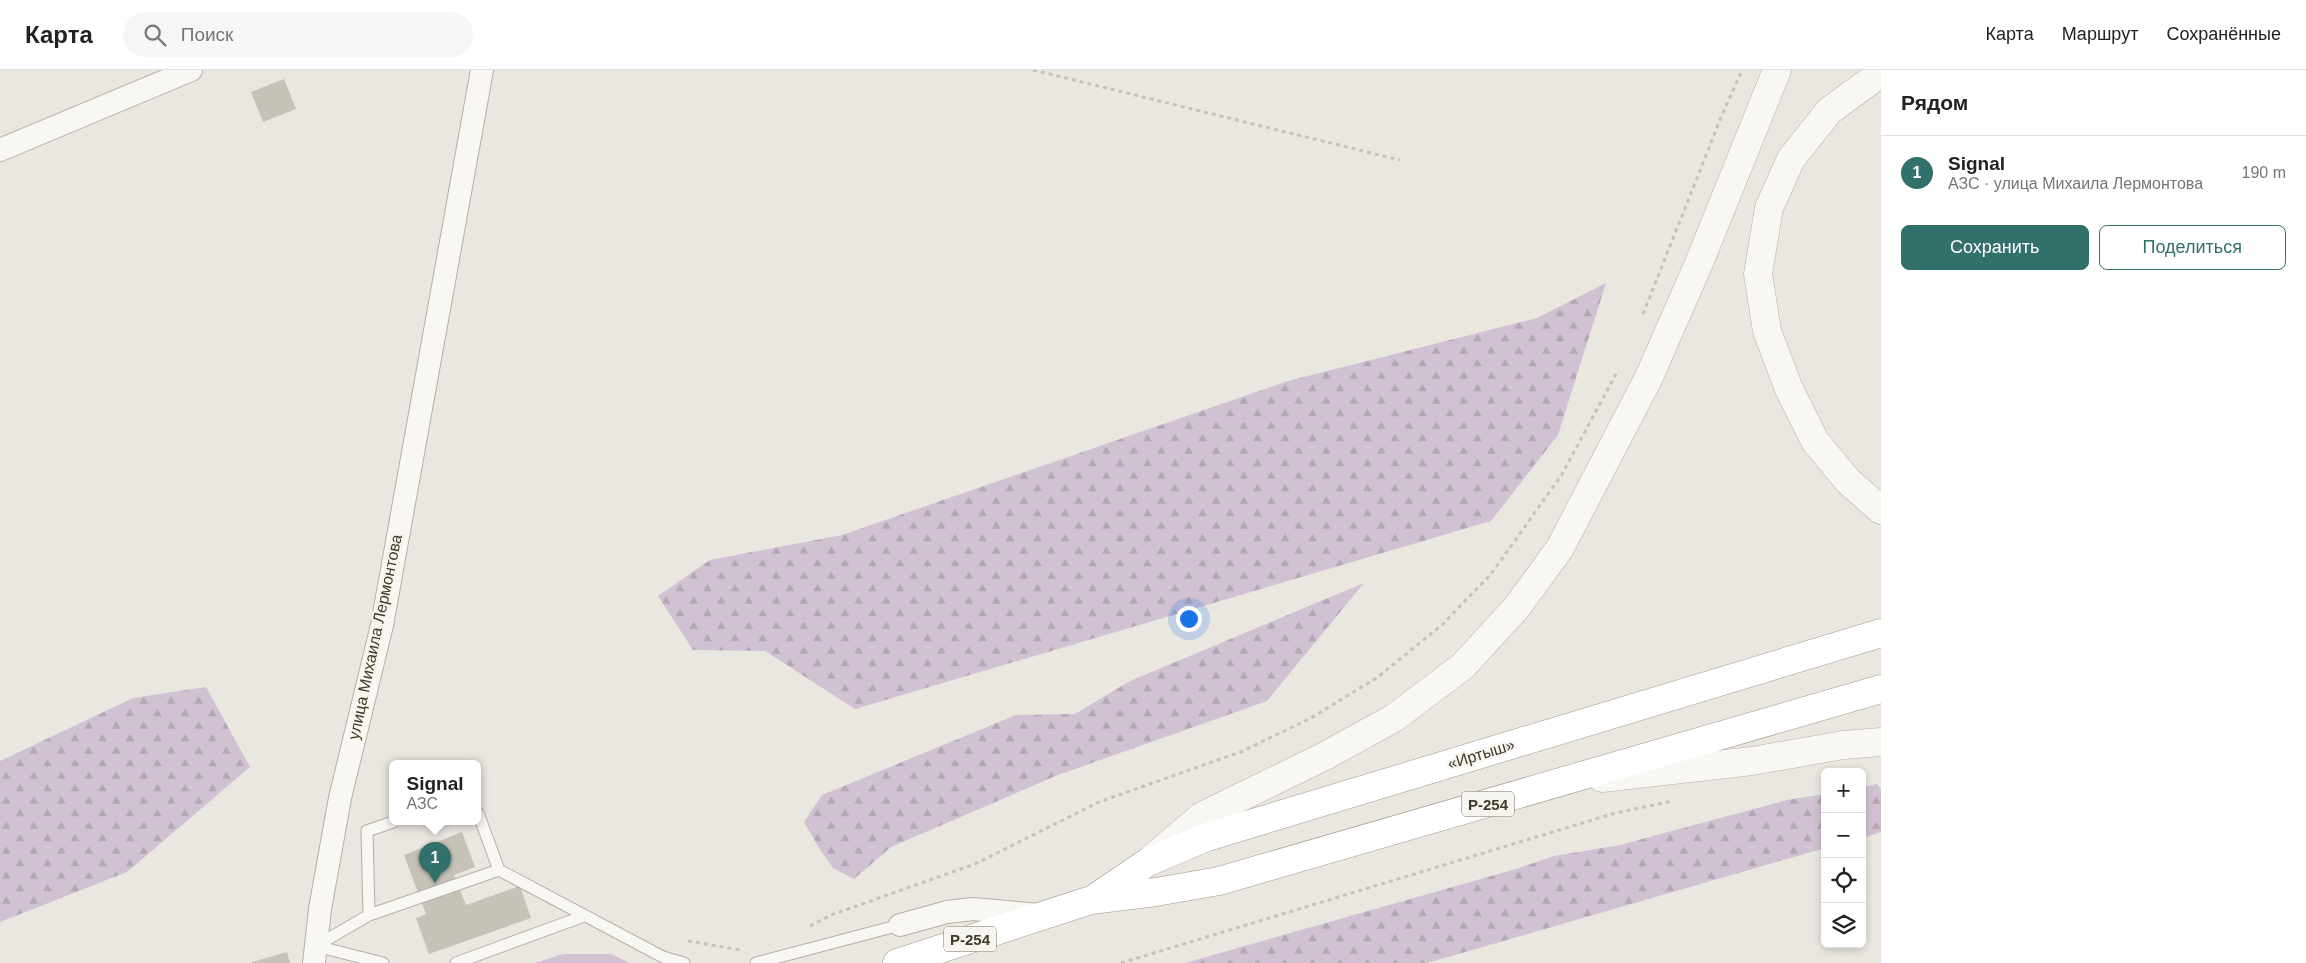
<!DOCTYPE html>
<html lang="ru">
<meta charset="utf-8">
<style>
body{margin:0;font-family:Helvetica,sans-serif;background:#f6f6f6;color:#222}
.controls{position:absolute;right:15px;bottom:15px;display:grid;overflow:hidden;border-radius:8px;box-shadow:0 2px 8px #0003}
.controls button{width:45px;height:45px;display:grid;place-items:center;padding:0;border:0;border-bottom:1px solid #e0e0e0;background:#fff;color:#222;font:25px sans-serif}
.you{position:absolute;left:1188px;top:548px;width:18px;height:18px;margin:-12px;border:4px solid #fff;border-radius:50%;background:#1a73e8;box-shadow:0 0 0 8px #1a73e833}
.badge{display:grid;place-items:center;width:32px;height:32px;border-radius:50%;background:#32706b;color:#fff;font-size:16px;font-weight:700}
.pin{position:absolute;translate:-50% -41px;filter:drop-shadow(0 1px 2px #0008)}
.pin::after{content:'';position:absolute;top:26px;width:18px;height:15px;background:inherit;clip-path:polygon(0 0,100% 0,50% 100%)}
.popup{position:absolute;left:389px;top:690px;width:92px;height:65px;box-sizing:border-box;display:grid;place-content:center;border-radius:8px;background:#fff;filter:drop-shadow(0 1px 4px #0005);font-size:16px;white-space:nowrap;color:#767676}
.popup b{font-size:19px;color:#222}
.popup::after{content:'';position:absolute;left:50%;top:100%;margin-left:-10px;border:10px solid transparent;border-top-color:#fff}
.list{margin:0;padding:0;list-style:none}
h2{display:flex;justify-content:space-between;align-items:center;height:65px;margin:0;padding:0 20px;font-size:21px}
h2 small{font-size:16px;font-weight:400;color:#767676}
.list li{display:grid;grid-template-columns:32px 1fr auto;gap:15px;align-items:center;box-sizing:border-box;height:75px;padding:0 20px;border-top:1px solid #e0e0e0}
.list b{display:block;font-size:19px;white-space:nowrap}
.list p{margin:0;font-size:16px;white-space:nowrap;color:#767676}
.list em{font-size:16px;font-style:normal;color:#767676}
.actions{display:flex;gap:10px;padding:15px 20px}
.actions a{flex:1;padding:11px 0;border:1px solid #32706b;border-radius:8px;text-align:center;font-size:18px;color:#32706b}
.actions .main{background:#32706b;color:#fff}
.icon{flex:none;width:28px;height:28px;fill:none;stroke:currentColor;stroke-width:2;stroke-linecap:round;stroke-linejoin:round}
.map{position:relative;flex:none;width:1881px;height:893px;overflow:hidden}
header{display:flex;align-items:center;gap:30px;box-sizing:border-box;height:70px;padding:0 25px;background:#fff;border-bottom:1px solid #e0e0e0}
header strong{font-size:24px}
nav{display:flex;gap:28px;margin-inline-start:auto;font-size:18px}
.search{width:350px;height:45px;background:#f6f6f6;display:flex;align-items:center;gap:12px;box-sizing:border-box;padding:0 18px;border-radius:28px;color:#767676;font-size:19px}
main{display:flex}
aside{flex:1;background:#fff}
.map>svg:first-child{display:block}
.green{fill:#d0c2d3}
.forest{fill:url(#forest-firs)}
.building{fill:#c6c2b8}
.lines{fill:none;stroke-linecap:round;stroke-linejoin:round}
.service-casing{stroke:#b4b0a6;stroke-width:13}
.minor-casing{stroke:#b4b0a6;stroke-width:24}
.tertiary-casing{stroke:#b4b0a6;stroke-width:29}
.trunk-casing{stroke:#a09888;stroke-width:29}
.path{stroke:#c5c2ba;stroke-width:3;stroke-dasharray:4 4;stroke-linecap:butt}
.service{stroke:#f8f7f3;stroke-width:11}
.minor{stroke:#f8f7f3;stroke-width:22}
.tertiary{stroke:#f8f7f3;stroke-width:28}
.trunk{stroke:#fff;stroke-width:28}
.labels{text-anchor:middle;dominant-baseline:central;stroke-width:4.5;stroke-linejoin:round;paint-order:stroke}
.shield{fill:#f7f5f0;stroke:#787265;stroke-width:1}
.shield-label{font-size:15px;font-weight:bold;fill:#413a29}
.street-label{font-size:16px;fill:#413a29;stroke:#f7f5f0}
</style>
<header>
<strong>Карта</strong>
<div class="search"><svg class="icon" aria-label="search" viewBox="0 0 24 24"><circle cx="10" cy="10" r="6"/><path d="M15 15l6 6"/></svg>Поиск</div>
<nav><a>Карта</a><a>Маршрут</a><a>Сохранённые</a></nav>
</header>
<main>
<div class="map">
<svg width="1881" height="893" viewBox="0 0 1881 893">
<defs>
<pattern id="forest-firs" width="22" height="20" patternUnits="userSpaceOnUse" patternTransform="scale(1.25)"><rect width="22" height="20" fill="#d0c2d3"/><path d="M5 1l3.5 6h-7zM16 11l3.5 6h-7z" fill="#b4a7b5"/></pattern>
</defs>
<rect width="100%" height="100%" fill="#eae7e1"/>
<!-- green -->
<path class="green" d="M563,884h48l19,9h-95z"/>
<!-- forest -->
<path class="forest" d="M1606,213l-48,152 -67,86 -636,188 -90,-58 -72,-1 -35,-54 52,-36 132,-25 446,-154 249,-63z
M1364,513l-97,118 -209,74 -167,72 -37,32 -21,-11 -14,-20 -15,-26 18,-27 194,-80 59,-1 55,-33z
M206,617l44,80 -123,105 -127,50v-161l133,-63z
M1877,714l4,5v43l-19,6v-51z
M1825,724v54l-398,115h-242l331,-94 38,-13 66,-11 167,-45z"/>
<!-- building -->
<path class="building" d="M284,9l12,30 -33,13 -12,-30z
M462,762l13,35 -21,8 12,30 54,-19 11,32 -102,36 -13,-36 10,-4 -22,-59z
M287,882l3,11h-38v-1z"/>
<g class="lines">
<defs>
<path id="service" d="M478,743l21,57
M369,845l-2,-84 26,-9
M316,876l53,-31 130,-45 164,87 21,6
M316,876l67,17
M456,893l128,-47
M756,893l144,-38"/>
<path id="minor" d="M0,80l191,-80
M900,855l47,-13 26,-3 66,6
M314,893l6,-54 20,-111 42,-173 100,-555"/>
<path id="tertiary" d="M1881,3l-52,38 -38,48 -22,49 -11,66 9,57 22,58 26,52 33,40 33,29
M1602,708l150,-17 91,-16 38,-3
M1154,787l48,-41 121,-59 71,-39 69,-52 54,-59 43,-59 89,-171 50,-114 78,-193"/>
<path id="trunk" d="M1095,828l53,-36 59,-25 674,-204
M897,893l194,-63 65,-8 63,-11 662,-192"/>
</defs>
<!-- service casing -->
<use href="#service" class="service-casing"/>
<!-- minor casing -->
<use href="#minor" class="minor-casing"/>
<!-- tertiary casing -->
<use href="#tertiary" class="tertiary-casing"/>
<!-- trunk casing -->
<use href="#trunk" class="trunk-casing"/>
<!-- path -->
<path class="path" d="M1033,0l367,90
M1643,244l79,-199 20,-45
M810,856l21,-11 144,-51 124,-62 144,-51 68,-33 67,-41 65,-53 48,-50 70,-98 55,-102
M688,871l53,9
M1121,893l491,-149 60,-13"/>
<!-- service -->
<use href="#service" class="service"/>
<!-- minor -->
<use href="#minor" class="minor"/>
<!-- tertiary -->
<use href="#tertiary" class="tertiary"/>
<!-- trunk -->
<use href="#trunk" class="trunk"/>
</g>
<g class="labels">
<!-- shield labels -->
<g class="shield">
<rect x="1462" y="721.5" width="52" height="25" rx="4"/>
<rect x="944" y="856.5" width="52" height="25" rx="4"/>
</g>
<g class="shield-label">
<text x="1488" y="734">Р-254</text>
<text x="970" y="869">Р-254</text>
</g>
<!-- street labels -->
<g class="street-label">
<text transform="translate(375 567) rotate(-78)">улица Михаила Лермонтова</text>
<text transform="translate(1481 684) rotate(-17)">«Иртыш»</text>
</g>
</g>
</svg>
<div class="controls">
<button>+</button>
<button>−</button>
<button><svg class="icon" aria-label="locate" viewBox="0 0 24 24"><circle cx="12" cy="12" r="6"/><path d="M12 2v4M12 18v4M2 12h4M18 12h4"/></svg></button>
<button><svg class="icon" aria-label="layers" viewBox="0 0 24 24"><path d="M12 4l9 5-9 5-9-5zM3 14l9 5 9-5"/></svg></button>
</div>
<div class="you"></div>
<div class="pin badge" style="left:435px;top:813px">1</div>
<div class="popup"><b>Signal</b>АЗС</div>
</div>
<aside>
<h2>Рядом<small></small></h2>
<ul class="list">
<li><span class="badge">1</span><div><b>Signal</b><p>АЗС · улица Михаила Лермонтова</p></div><em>190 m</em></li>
</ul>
<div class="actions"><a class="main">Сохранить</a><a>Поделиться</a></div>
</aside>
</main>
